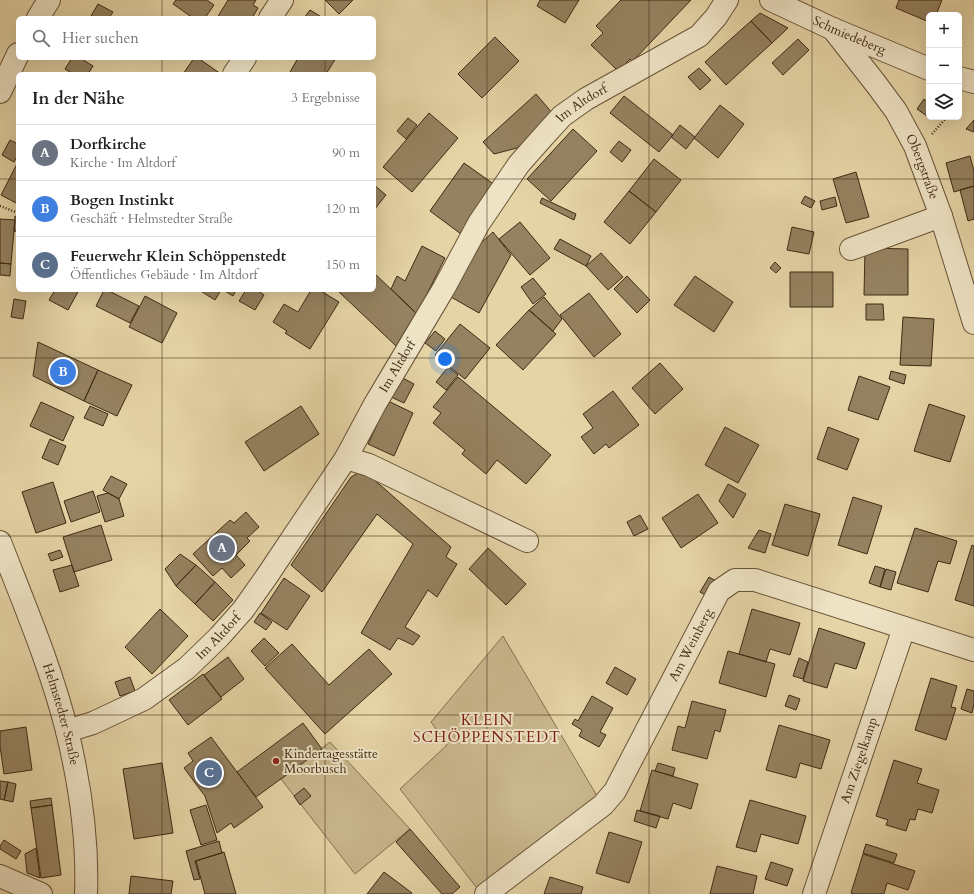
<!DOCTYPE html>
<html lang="de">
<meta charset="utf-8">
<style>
body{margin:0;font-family:Cardo,serif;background:#f6f6f6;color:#202124}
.controls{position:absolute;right:12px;top:12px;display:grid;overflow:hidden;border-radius:6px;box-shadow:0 4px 16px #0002}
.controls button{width:36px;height:36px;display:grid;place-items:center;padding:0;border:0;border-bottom:1px solid #e0e0e0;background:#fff;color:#202124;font:20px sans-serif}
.you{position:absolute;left:445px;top:359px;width:14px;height:14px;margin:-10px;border:3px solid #fff;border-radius:50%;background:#1a73e8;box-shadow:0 0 0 6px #1a73e833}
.badge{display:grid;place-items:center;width:26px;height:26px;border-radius:50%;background:#d93025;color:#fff;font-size:13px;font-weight:700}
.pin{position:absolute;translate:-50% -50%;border:2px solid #fff;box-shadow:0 1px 4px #0006}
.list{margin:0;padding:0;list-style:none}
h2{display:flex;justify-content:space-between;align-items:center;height:52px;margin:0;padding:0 16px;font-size:17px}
h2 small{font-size:13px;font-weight:400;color:#757577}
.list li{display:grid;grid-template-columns:26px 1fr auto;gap:12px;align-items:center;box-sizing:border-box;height:56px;padding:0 16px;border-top:1px solid #e0e0e0}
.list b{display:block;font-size:15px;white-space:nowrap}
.list p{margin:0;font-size:13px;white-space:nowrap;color:#757577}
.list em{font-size:13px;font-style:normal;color:#757577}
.icon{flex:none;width:22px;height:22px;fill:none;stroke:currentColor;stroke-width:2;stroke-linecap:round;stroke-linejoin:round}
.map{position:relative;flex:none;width:974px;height:894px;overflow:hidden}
.search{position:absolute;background:#fff;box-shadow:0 4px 16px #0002;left:16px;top:16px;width:360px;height:44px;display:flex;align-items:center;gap:10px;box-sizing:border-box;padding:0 14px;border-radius:6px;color:#757577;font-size:15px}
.panel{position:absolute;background:#fff;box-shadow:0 4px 16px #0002;left:16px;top:72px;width:360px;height:220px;border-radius:6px}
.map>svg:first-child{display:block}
.green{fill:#c9b78d;stroke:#847050}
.building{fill:#958260;stroke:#3f2a14}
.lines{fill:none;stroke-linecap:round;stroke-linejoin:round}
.minor-casing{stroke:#685438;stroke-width:24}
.path{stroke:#3f2a14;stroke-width:2.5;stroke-dasharray:1 2;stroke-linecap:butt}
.minor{stroke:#eee3c5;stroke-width:22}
.grid{fill:none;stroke:#3f2a14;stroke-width:1;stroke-opacity:0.55}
.poi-dot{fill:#8f2418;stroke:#eee3c5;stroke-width:1.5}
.labels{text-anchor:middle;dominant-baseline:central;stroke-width:4;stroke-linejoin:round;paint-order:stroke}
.street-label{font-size:13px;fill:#3f2a14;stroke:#eee3c5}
.poi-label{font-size:13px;fill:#3f2a14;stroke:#eee3c5;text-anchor:start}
.quarter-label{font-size:15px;letter-spacing:1px;fill:#7a1f14;stroke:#eee3c5}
</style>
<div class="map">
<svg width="974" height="894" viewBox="0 0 974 894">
<rect width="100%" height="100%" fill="#e5d4a6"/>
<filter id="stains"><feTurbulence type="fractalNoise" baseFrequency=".005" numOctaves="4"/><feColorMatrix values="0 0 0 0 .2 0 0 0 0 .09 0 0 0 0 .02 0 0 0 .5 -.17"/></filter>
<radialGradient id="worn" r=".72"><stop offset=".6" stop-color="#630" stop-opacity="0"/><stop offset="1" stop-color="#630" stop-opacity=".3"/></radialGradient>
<!-- green -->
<path class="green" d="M503,636l97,165 -120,91 -80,-103 47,-44 -16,-23z
M330,742l80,87 -55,45 -74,-95z"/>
<!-- building -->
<path class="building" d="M176,0h31l7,5 -9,13h-12l-20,-14z
M228,0h28l-3,5 5,3 -6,10h-35z
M325,0h28l-14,14z
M540,0h39l-14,23 -28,-17z
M621,0h70l-59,62 -2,-3 -12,12 -27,-26 12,-12 -7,-7z
M899,0h43l-6,15h-7v7l-33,-14z
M98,4l15,8 -4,6h-14l-4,-2z
M310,10l13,8h-19z
M760,13l28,15 -16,15 -21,-22z
M751,21l21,22 -46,42 -21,-23z
M495,37l24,24 -37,37 -24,-24z
M798,39l11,11 -26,25 -11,-12z
M72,58h8l13,8 -5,8h-15l-8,-5z
M194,58h4l23,16h-38z
M298,58h38l-10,16h-33l-3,-2z
M699,68l12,12 -11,10 -12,-13z
M536,94l18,21 -37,33 -23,6 -11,-12z
M624,96l49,39 -14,17 -49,-39z
M924,99l5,4v11l-2,2 -10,-7z
M720,105l24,19 -26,34 -24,-20z
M429,113l29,25 -46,54 -29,-25z
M408,118l9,7 -11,14 -9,-8z
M974,120v12l-8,-3z
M680,125l15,12 -9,12 -15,-12z
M573,129l24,22 -46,50 -24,-22z
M10,140l8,4v11l-4,7 -12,-7z
M619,141l12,9 -9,12 -12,-10z
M970,156l4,15v15l-20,6 -8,-29z
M654,159l27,21 -25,32 -27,-21z
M18,162v42l-17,-9z
M464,163l31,22 -34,49 -31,-23z
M856,172l13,45 -23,6 -13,-44z
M374,185l12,10 -12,15z
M974,186v33l-6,2 -8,-31z
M629,191l27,21 -26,32 -26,-22z
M805,196l10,5 -4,7 -10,-5z
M835,197l2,9 -15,4 -2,-9z
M542,198l34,16 -2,6 -34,-17z
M15,216l3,2v14l-4,-1z
M0,219l15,1 -4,44 -11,-1z
M520,222l30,36 -20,17 -31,-36z
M792,227l22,5 -5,22 -22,-4z
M493,232l18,23 -32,58 -28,-16 30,-54z
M560,239l31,17 -5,10 -32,-17z
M422,246l23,12 -28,56 -26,-25 6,-13 8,5z
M865,248l43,1v46h-44z
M601,253l22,24 -15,13 -22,-24z
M775,262l6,6 -5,5 -6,-5z
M0,263l11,1 -1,12 -10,-1z
M790,272h43v35h-43z
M374,273l42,40 -20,33 -59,-56h37z
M627,276l23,24 -13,13 -23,-24z
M695,276l38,26 -19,30 -40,-27z
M533,278l13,16 -13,10 -12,-17z
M55,290h24l-11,20 -19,-10z
M104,290h3l32,16 -9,17 -34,-17z
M199,290h22l-6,10z
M223,290h13l-3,6z
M246,290h11l7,5 -9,15 -16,-9z
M311,290h8l20,12 -29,47 -25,-16 2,-2 -14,-9 11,-18 14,8z
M589,293l32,41 -27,23 -34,-42z
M145,296l32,17 -15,30 -33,-16z
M544,297l18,22 -9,12 -24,-21z
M14,299l12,2 -3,18 -12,-2z
M866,304h17l1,16h-18z
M529,310l27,24 -33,36 -27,-25z
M903,317l31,2 -3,47 -31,-1z
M460,324l30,24 -25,31 -30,-24z
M435,331l10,8 -9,12 -11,-8z
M38,342l60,28 -14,31 -51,-25z
M660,363l23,26 -28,25 -23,-26z
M448,367l10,8 -12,15 -10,-8z
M98,370l34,15 -15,31 -33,-15z
M891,371l15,4 -2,9 -15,-5z
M859,376l31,11 -12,33 -30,-10z
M401,377l13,7 -10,19 -13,-6z
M458,377l93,78 -25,29 -29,-24 -11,14 -24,-20 3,-4 -32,-27 8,-10 -8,-6z
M613,391l26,34 -30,23 -3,-4 -12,10 -13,-17 12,-9 -10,-14z
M388,401l25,12 -19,43 -26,-12z
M41,402l33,15 -11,24 -33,-15z
M929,404l36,12 -15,46 -36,-11z
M90,406l18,8 -5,12 -19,-8z
M301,406l18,28 -55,37 -19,-29z
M725,427l34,18 -21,38 -33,-18z
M828,427l31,12 -12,31 -30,-11z
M50,439l16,7 -8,19 -16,-7z
M363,470l88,77 -5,10 11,7 -20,33 -9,-7 -23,37 15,9 -7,9 -15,-7 -8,12 -29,-17 52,-89 -36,-30 -55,78 -31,-27 60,-88z
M111,476l16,8 -8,15 -16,-9z
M53,482l13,41 -30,10 -14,-41z
M728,484l18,10 -13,24 -14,-17z
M93,491l7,21 -29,10 -7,-21z
M108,493l11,6 5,17 -19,6 -8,-26z
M698,494l20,29 -37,25 -19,-30z
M853,497l29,9 -15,48 -29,-9z
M785,504l35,10 -12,42 -36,-11z
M246,512l13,15 -12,11 3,3 -14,14 9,10 -14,13 -9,-10 -9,8 -20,-22 37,-34 4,3z
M640,515l8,14 -14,7 -7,-14z
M101,525l11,35 -38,12 -11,-35z
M915,528l42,13 -7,23 -12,-3 -10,31 -31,-9z
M759,530l12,4 -6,19 -17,-5z
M972,545l2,1v60l-19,-6z
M488,548l38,36 -20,21 -37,-36z
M60,550l3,7 -12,4 -3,-7z
M180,554l16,11 -20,21 -11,-17z
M72,565l7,21 -19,6 -7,-22z
M196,565l19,17 -20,22 -19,-18z
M875,566l10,3 -5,18 -11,-4z
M886,569l10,3 -5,18 -11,-3z
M709,577l9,5 -9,15 -9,-5z
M284,578l26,18 -23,34 -26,-17z
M215,582l18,18 -20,21 -18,-17z
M160,609l28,27 -36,38 -27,-27z
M752,609l48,14 -10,32 -20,-6 -4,13 -27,-8z
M260,613l12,9 -6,8 -12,-8z
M819,628l46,15 -9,26 -21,-6 -8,25 -24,-7z
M264,638l15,15 -14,13 -14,-15z
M292,644l37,41 40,-36 23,25 -67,60 -60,-66z
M728,651l47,13 -9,33 -47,-14z
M228,657l16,22 -23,18 -17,-22z
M799,658l9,4 -5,17 -10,-3z
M615,667l21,12 -9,16 -21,-12z
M203,674l19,25 -34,26 -19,-25z
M130,677l5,14 -15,5 -5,-14z
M931,678l26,8 -6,21 5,1 -10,32 -31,-10z
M967,689l7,2v13l-2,9 -11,-4z
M789,695l11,4 -4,11 -11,-4z
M592,696l21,12 -13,24 6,3 -7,12 -20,-11 3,-6 -10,-6 3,-5 3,2z
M692,701l34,9 -6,22 -5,-2 -8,29 -35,-9 6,-24 7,2z
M303,723l19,26 -66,48 -19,-25z
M779,725l51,15 -9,29 -21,-6 -4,15 -30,-8z
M26,727l6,43 -28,4 -4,-28v-15z
M211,737l52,70 -29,21 -3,-5 -14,10 -12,-37 -21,-28 9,-7 -5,-8z
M894,760l28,9 -5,14 22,7 -7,23 -14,-4 -3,11 -5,-1 -4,12 -20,-6 2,-5 -12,-4z
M162,763l11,70 -39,6 -11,-70z
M658,763l17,5 -2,8 -18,-5z
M652,770l46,14 -7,25 -18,-6 -5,16 -28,-8z
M0,781l8,1 -4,18 -4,-1z
M8,782l8,2 -3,18 -9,-2z
M304,788l7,8 -11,9 -6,-9z
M51,798l1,7 -21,3 -1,-7z
M750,800l56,16 -8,28 -37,-10 -5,18 -20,-5z
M52,805l9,70 -20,3 -10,-70z
M206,805l11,35 -16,5 -11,-35z
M637,810l23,6 -4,12 -22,-7z
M410,829l50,58 -8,7h-10l-46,-52z
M609,832l33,10 -13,41 -33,-10z
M4,840l17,11 -5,8 -16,-10v-3z
M219,841l3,12 -27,8 5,18 -6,1 -8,-29z
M866,844l31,10 -3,9 -31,-10z
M36,848l4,30 -13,-5 -2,-19z
M224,852l12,42h-31l-9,-33z
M863,854l52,17 -7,19 -21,-7 -3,11h-30l-3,-1z
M771,862l22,7 -6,17 -22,-7z
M717,866l40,10 -4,18h-43z
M384,872l28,21 -1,1h-44z
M131,876l42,5 -2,13h-42z
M550,877l33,10 -2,7h-37z"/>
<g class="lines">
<defs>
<g id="minor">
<path id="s1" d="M771,0l62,29 96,40"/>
<path d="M38,18l11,-18"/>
<path d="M270,18l12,-18"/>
<path id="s2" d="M833,29l43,55 20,27 19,35 26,70 33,107"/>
<path d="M234,74l11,-16"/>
<path d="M959,78l15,4"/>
<path d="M0,92l18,-38"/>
<path d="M851,249l90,-33"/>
<path d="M346,458l23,7 158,76"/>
<path id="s3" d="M0,542c24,62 51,125 67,189 13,53 21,109 19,163"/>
<path id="s4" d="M67,731l26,-8 51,-24 43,-31 32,-31 24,-27 24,-34 79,-118 29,-54 69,-116 35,-65 40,-59 23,-26 20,-22 24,-17 113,-63 17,-19 11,-17"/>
<path d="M0,876l41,18"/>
<path id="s5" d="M486,894l117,-89 12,-14 104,-200 16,-11h20l219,70"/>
<path id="s6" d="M814,894l90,-266"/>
</g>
</defs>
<!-- minor casing -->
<use href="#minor" class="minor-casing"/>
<!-- path -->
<path class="path" d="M932,134l15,-17
M0,206l18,7"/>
<!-- minor -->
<use href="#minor" class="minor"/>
</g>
<!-- grid -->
<path class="grid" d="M162,0v18M325,0v18M487,0v894M649,0v894M812,0v894M162,58v16M325,58v16M0,179h18M374,179h600M162,290v604M325,290v604M0,358h974M0,536h974M0,715h974"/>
<!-- markers -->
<circle class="poi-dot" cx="276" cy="761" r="4"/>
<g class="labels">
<!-- street labels -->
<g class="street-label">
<text stroke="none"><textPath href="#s1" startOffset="86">Schmiedeberg</textPath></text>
<text stroke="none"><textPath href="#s4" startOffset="830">Im Altdorf</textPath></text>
<text stroke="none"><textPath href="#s2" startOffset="165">Obergstraße</textPath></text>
<text stroke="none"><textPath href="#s4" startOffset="506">Im Altdorf</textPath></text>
<text stroke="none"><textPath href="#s4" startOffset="181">Im Altdorf</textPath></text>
<text stroke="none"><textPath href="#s5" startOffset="330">Am Weinberg</textPath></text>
<text stroke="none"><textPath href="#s3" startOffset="183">Helmstedter Straße</textPath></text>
<text stroke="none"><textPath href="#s6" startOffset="141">Am Ziegelkamp</textPath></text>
</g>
<!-- poi labels -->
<g class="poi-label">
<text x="284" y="754">Kindertagesstätte<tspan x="284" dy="15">Moorbusch</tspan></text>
</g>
<!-- quarter labels -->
<g class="quarter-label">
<text x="487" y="720">KLEIN<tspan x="487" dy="17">SCHÖPPENSTEDT</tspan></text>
</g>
</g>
<rect width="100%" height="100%" filter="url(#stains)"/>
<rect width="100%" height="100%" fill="url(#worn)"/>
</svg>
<div class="controls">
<button>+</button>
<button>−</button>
<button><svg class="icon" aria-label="layers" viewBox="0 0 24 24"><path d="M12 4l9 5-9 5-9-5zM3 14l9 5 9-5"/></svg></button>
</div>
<div class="you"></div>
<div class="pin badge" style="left:222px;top:548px;background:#6b7280">A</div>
<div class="pin badge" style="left:63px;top:372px;background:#3f7fe0">B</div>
<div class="pin badge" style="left:209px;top:773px;background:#5c6f8a">C</div>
<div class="search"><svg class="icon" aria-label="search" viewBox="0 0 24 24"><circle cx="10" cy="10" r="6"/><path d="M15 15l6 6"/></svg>Hier suchen</div>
<section class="panel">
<h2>In der Nähe<small>3 Ergebnisse</small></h2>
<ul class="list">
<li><span class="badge" style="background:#6b7280">A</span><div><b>Dorfkirche</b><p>Kirche · Im Altdorf</p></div><em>90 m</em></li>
<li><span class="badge" style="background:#3f7fe0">B</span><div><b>Bogen Instinkt</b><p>Geschäft · Helmstedter Straße</p></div><em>120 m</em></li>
<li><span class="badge" style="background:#5c6f8a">C</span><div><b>Feuerwehr Klein Schöppenstedt</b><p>Öffentliches Gebäude · Im Altdorf</p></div><em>150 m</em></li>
</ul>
</section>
</div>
